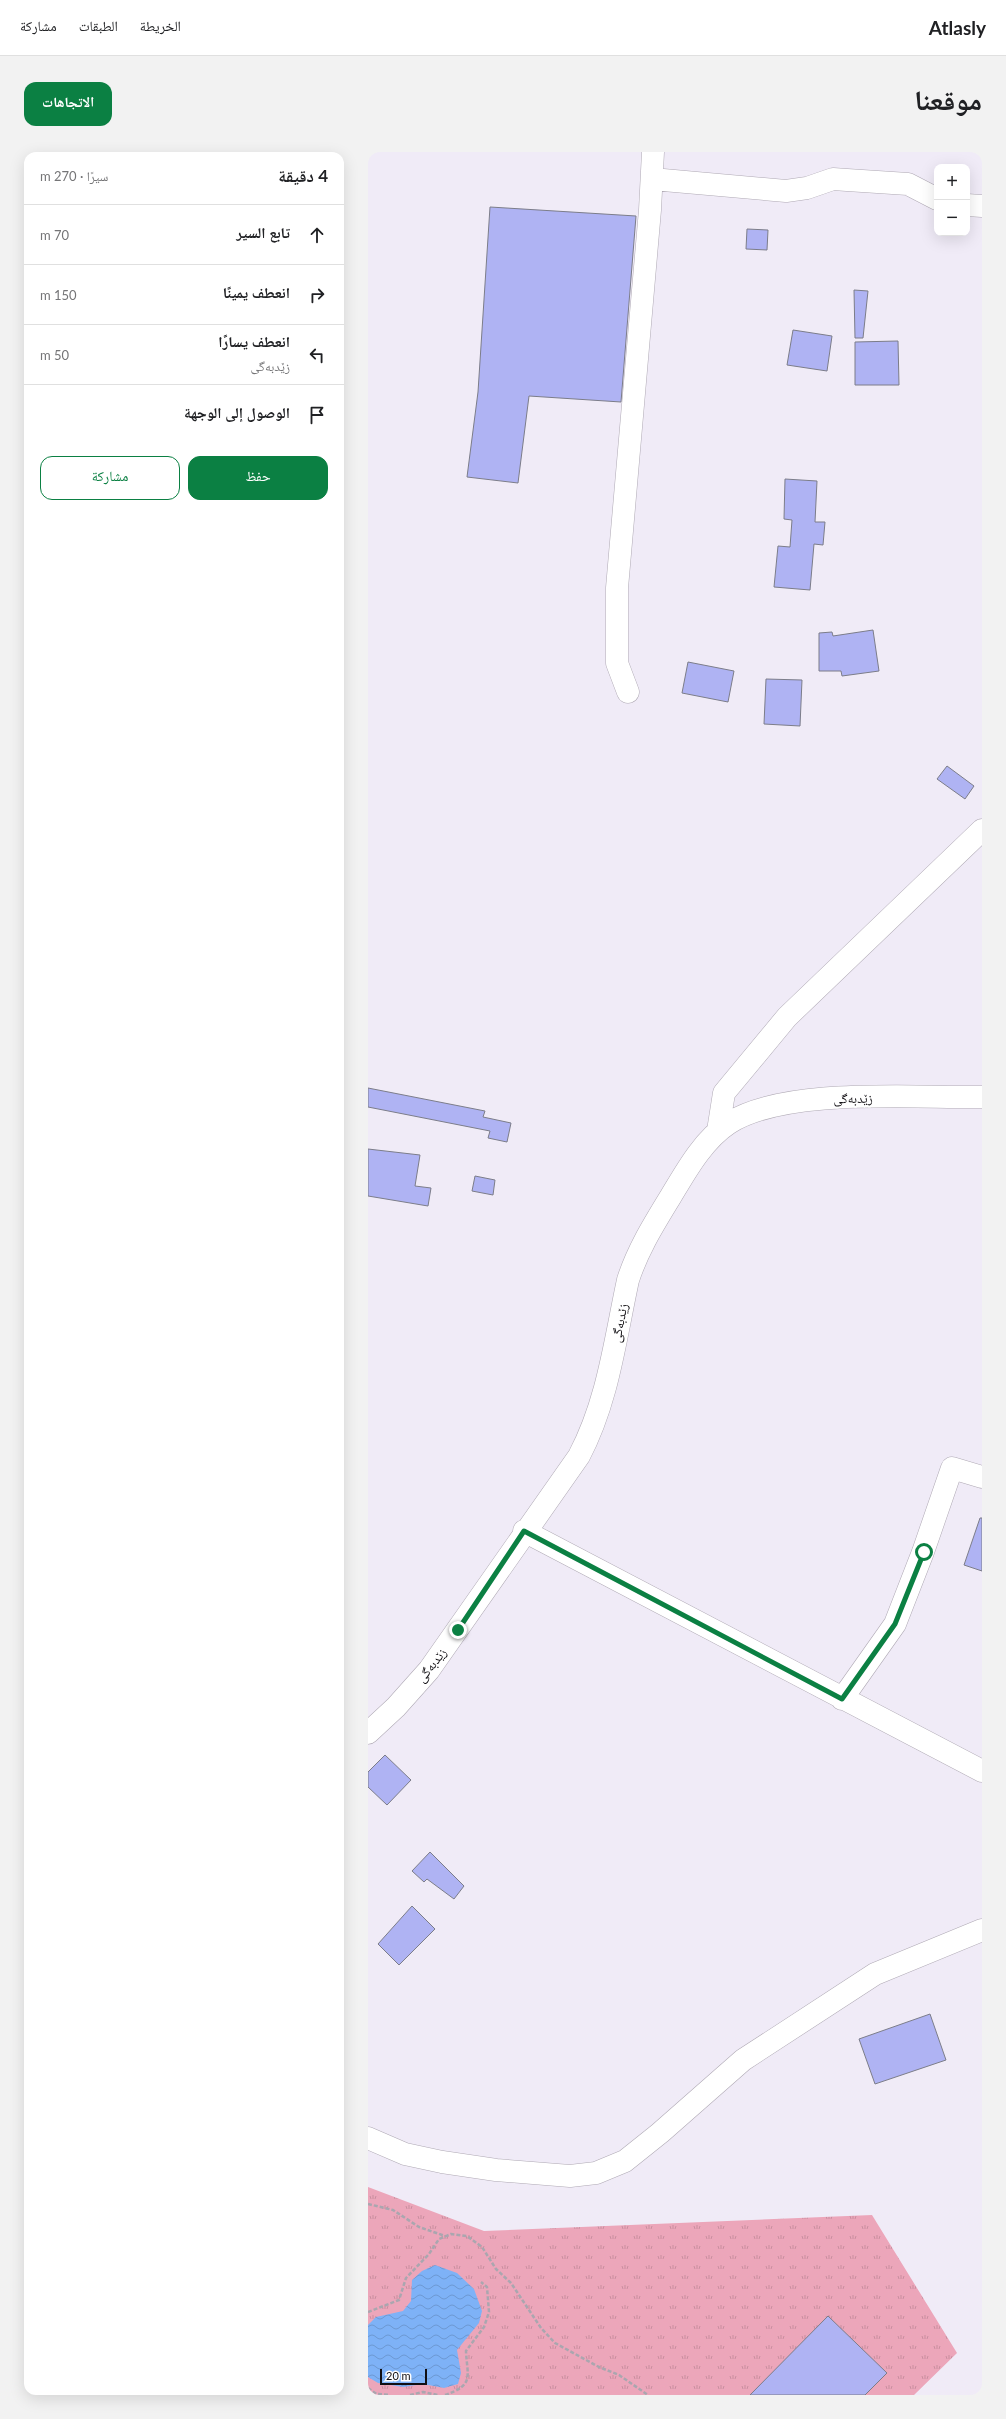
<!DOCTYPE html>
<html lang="ar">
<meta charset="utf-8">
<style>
body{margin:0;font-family:Lato,"Noto Naskh Arabic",sans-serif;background:#f2f2f2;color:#202124;direction:rtl}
.controls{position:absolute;right:12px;top:12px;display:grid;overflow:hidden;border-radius:8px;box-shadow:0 4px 16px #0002}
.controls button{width:36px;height:36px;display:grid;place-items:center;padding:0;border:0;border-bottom:1px solid #e0e0e0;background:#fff;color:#202124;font:20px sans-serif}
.scale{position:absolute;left:12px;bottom:10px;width:47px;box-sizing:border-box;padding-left:4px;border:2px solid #110f13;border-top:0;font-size:11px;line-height:14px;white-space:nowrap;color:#110f13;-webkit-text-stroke:3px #fff;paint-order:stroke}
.stop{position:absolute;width:12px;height:12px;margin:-9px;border:3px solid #0b8043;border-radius:50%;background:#fff}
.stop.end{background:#0b8043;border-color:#fff;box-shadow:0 1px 4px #0008}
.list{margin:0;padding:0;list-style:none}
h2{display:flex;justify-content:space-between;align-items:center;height:52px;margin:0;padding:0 16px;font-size:17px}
h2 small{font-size:13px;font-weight:400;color:#757577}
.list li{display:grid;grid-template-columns:26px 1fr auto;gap:12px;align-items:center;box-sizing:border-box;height:60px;padding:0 16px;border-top:1px solid #e0e0e0}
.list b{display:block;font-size:15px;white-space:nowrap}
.list p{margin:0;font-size:13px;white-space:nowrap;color:#757577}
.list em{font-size:13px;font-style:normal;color:#757577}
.actions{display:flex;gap:8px;padding:12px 16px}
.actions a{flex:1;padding:9px 0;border:1px solid #0b8043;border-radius:12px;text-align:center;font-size:14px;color:#0b8043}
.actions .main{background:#0b8043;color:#fff}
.icon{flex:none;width:22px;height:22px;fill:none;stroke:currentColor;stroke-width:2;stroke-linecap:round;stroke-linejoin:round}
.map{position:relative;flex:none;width:614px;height:2243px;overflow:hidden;direction:ltr;border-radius:12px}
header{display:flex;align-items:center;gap:24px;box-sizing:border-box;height:56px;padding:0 20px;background:#fff;border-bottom:1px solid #e0e0e0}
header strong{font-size:19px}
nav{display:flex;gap:22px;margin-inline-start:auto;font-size:14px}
.intro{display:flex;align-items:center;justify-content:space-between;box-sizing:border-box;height:96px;padding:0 24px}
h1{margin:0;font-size:28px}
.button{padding:10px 18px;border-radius:12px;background:#0b8043;color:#fff;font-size:14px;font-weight:700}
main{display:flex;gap:24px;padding:0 24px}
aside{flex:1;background:#fff;border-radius:12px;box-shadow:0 4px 16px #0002}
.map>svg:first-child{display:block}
.park{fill:url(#park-tufts)}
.water{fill:url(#water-waves)}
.building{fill:#afb3f3;stroke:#7c7d89}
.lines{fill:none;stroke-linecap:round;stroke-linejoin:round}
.minor-casing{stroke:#afa9b4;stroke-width:23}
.path{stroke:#aaa6af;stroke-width:2.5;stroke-dasharray:4 2;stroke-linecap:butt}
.minor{stroke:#fff;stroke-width:22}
.route{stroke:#0b8043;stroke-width:5}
.labels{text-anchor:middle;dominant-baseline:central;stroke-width:4;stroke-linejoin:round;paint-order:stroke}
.street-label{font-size:13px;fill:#110f13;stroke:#fff}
</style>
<header>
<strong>Atlasly</strong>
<nav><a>الخريطة</a><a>الطبقات</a><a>مشاركة</a></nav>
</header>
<div class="intro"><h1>موقعنا</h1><a class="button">الاتجاهات</a></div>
<main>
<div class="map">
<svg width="614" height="2243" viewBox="0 0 614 2243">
<defs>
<pattern id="park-tufts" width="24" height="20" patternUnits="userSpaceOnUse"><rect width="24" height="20" fill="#eca6ba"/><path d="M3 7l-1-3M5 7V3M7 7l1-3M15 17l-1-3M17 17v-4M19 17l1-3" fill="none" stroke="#c98e9f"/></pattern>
<pattern id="water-waves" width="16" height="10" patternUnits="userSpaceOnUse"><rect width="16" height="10" fill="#7eb2f7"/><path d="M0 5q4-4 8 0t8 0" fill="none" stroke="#6c98d3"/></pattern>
</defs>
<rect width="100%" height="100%" fill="#f0ebf7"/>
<!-- park -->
<path class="park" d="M0,2035l116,44 388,-16 85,138 -43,42h-546z"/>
<!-- water -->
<path class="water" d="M67,2113l22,8 17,16 8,22 -3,12 -22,27 4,23 -3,11 -14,4 -21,-4 -20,3 -25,-4 -10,-6v-52l8,-8 27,-6 8,-10 1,-21 10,-9z"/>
<!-- building -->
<path class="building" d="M122,55l146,9 -15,186 -92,-6 -11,87 -51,-6 11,-85z
M379,77l21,1 -1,20 -21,-1z
M486,138l14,1 -5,47h-8z
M425,178l39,6 -5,35 -40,-6z
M530,189l1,44h-44v-43z
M417,327l32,2 -2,41h10l-2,23 -9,-1 -4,46 -36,-3 4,-41 12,1 2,-27 -8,-1z
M505,478l6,41 -37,5 -1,-5h-22v-38l13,-1 1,4z
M320,510l46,9 -6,31 -46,-9z
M398,527l36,1 -2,46 -36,-2z
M579,614l27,20 -9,13 -28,-20z
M0,936l117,23 -2,6 28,6 -4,19 -19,-4 2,-7 -122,-24z
M0,997l52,6 -5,31 16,2 -3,18 -60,-10z
M107,1024l20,4 -2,15 -21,-4z
M612,1366h2v53l-18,-6z
M17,1603l26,25 -24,25 -19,-18v-15z
M62,1700l34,34 -10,13 -27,-20 -3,3 -12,-11z
M44,1754l23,23 -36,36 -21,-21z
M562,1862l16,46 -71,24 -16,-45z
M460,2164l59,57 -22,22h-115z"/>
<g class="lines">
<defs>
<path id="minor" d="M284,27l134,12 21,-3 26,-9 14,1 61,4 29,15
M599,53l15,1
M260,540l-11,-29v-75l33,-378 3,-58
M350,979l6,-38 63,-76 195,-187
M156,1379l458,240
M474,1547l53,-75 28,-72 29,-84 30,9
M0,1581l28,-26 33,-37 150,-214c29,-55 36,-116 49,-176 10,-31 26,-56 43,-84 15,-25 32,-56 58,-73 57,-36 185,-25 253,-26
M0,1986l37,16 37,8 54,8 74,6 26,-3 29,-12 35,-28 83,-73 132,-86 107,-44"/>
</defs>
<!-- minor casing -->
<use href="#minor" class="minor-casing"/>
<!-- path -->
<path class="path" d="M0,2052l25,6 26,17 26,9
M0,2160l31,-12 7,-22 23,-24 10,-15 12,-5 16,2 15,11 14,22 15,14 30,45 14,15 44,24 20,8 29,20
M0,2236l10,7
M10,2242l12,1
M42,2243l13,-3 15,3
M77,2243c30,-10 22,-19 21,-44l18,-24 5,-15 -2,-25 -6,-5"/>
<!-- minor -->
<use href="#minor" class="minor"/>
</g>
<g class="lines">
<!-- route -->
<path class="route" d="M90,1478l66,-99 318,168 53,-75 29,-72"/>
</g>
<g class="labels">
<!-- street labels -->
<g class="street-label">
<text transform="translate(485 946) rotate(-1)">زێدبەگی</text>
<text transform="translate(251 1171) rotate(-79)">زێدبەگی</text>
<text transform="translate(63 1513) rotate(-52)">زێدبەگی</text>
</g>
</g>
</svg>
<div class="controls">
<button>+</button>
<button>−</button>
</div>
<div class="scale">20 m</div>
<div class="stop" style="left:556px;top:1400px"></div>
<div class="stop end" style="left:90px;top:1478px"></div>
</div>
<aside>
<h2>4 دقيقة<small>سيرًا · 270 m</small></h2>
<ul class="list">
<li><svg class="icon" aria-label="ahead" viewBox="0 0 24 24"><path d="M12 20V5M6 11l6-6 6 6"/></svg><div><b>تابع السير</b></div><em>70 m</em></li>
<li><svg class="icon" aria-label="right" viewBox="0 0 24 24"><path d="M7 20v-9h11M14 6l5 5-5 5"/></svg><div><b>انعطف يمينًا</b></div><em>150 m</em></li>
<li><svg class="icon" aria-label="left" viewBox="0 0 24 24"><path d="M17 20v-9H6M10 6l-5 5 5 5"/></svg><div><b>انعطف يسارًا</b><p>زێدبەگی</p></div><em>50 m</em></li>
<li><svg class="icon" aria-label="arrive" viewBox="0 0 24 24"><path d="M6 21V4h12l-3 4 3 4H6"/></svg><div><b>الوصول إلى الوجهة</b></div></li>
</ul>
<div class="actions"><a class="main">حفظ</a><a>مشاركة</a></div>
</aside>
</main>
